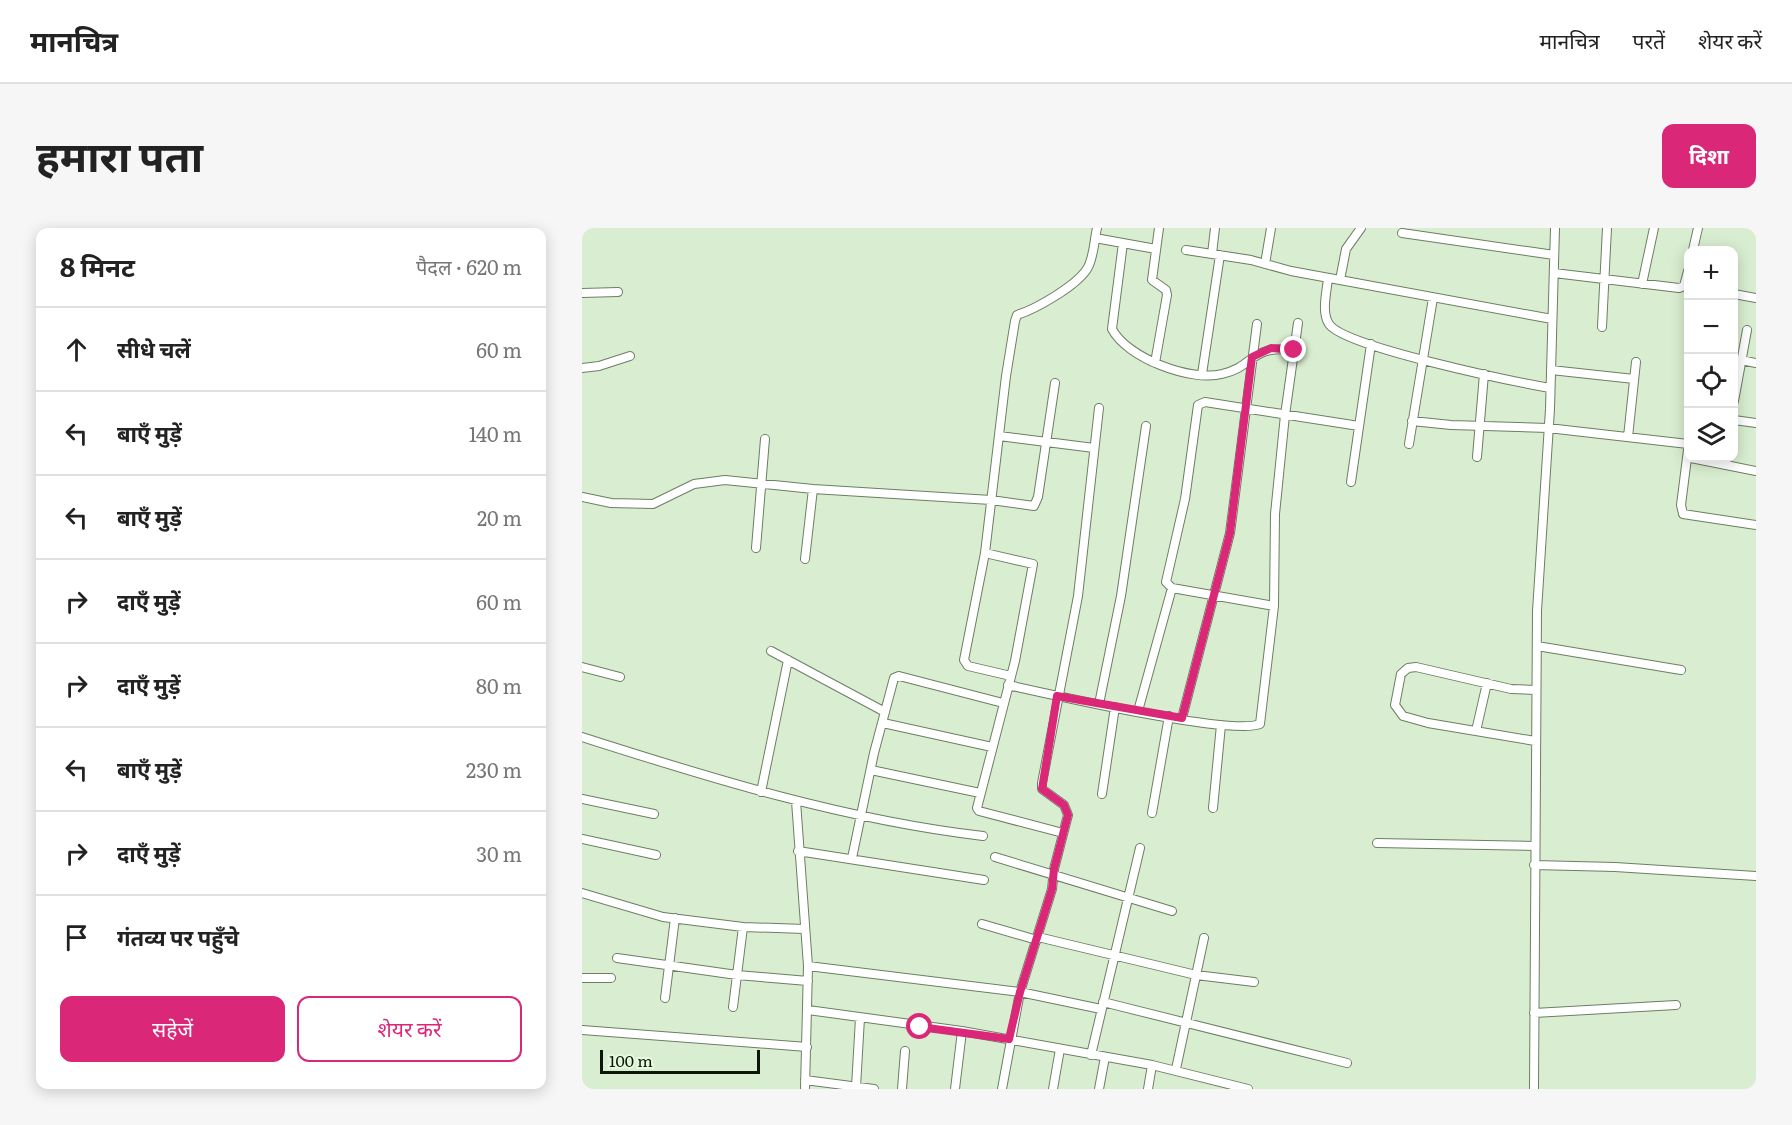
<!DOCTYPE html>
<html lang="hi">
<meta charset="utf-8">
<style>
body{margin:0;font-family:Literata,"Noto Sans Devanagari",serif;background:#f6f6f6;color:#222}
.controls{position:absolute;right:18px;top:18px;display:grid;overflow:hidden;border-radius:12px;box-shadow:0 3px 15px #0003}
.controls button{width:54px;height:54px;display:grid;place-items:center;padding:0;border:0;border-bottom:2px solid #e0e0e0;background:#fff;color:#222;font:30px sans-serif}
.scale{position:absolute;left:18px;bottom:15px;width:160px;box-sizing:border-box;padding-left:6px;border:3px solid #0e150b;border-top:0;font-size:16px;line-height:21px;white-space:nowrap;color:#0e150b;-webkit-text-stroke:4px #e6fbdd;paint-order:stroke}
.stop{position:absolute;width:18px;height:18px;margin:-14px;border:4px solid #db2777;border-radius:50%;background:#fff}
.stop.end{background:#db2777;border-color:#fff;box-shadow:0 2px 6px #0008}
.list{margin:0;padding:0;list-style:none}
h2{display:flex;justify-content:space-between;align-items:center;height:78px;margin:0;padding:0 24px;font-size:26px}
h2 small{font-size:20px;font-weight:400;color:#767676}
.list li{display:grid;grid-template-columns:39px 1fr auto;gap:18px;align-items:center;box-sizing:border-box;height:84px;padding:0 24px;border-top:2px solid #e0e0e0}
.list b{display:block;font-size:22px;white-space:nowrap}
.list em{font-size:20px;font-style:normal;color:#767676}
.actions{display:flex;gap:12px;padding:18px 24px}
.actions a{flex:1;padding:14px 0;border:2px solid #db2777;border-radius:12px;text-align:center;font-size:21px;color:#db2777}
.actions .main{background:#db2777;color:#fff}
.icon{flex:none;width:33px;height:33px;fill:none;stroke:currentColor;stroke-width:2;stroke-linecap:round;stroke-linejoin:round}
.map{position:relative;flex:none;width:1174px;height:861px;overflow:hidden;border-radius:12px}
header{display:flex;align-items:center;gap:36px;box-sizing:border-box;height:84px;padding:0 30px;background:#fff;border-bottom:2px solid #e0e0e0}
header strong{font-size:28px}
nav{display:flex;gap:33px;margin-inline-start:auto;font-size:21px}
.intro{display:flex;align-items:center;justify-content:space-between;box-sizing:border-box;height:144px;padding:0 36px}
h1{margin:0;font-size:42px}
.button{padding:15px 27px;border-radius:12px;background:#db2777;color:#fff;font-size:21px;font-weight:700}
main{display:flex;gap:36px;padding:0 36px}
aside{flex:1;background:#fff;border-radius:12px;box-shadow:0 3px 15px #0003}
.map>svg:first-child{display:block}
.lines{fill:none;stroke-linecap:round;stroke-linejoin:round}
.street-casing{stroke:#6c7e64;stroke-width:10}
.street{stroke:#fff;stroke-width:8}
.route{stroke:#db2777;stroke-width:8}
</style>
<header>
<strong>मानचित्र</strong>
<nav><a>मानचित्र</a><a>परतें</a><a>शेयर करें</a></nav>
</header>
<div class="intro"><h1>हमारा पता</h1><a class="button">दिशा</a></div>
<main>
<aside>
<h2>8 मिनट<small>पैदल · 620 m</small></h2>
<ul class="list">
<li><svg class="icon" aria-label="ahead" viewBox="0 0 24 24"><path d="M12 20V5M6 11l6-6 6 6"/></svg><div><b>सीधे चलें</b></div><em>60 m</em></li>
<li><svg class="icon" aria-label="left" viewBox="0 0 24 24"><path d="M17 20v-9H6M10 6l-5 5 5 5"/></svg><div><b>बाएँ मुड़ें</b></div><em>140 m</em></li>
<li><svg class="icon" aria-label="left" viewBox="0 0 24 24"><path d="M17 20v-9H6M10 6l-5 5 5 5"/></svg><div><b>बाएँ मुड़ें</b></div><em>20 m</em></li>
<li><svg class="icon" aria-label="right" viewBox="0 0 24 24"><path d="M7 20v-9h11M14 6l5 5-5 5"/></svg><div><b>दाएँ मुड़ें</b></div><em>60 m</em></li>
<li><svg class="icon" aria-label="right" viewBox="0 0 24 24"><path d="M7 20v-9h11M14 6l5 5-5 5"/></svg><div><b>दाएँ मुड़ें</b></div><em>80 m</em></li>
<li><svg class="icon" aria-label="left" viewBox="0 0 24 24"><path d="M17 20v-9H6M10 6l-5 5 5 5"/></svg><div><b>बाएँ मुड़ें</b></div><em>230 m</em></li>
<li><svg class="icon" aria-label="right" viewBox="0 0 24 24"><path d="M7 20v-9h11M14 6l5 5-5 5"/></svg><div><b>दाएँ मुड़ें</b></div><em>30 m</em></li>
<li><svg class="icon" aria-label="arrive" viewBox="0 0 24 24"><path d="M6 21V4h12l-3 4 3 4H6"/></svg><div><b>गंतव्य पर पहुँचे</b></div></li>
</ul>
<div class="actions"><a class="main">सहेजें</a><a>शेयर करें</a></div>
</aside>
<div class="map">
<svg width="1174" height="861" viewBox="0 0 1174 861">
<rect width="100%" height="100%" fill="#d9eed0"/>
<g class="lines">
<defs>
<path id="street" d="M820,5l152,22
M513,10l61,11
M541,15l-11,86c15,29 79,53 110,45 34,-8 27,-29 72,-24
M604,22l65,10 40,11 261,48
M1111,22l5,-22
M630,26l3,-26
M683,36l6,-36
M972,45l125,15 5,-2 4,-15
M746,50c-1,13 -7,34 1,46 15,23 187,58 221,64
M758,52l6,-31 15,-21
M1060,56l12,-56
M0,65l36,-1
M1152,66l22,4
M1020,99l5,-99
M1159,132l15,3
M573,135l12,-68 -1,-5 -14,-10 7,-52
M0,140l17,-2 31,-10
M969,142l83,9
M620,146l18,-119
M1152,173l13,-71
M1152,192l22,3
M830,193l39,4 97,3 140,16
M417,208l95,12
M1046,209l8,-75
M827,216l24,-146
M1106,222l-7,55 2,9 73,11
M895,229l7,-83
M1109,230l65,13
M769,254l20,-138
M0,269l29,6 42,1 41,-20 31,-4 88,9 178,11 43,6 4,-9 17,-114
M174,320l9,-109
M403,325l48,11 -18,97 -38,147 2,3 84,22
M223,331l8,-70
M692,378l-102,-18 -6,-6 19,-83 13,-94 7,-3 154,24
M955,418l144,24
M189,423l114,61
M0,439l38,10
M429,448l-43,-10 -4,-6 21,-107 21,-177 9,-55 2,-6c19,-6 59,-29 70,-46 7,-11 7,-28 10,-41
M426,457c41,9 223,51 252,39l14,-118 1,-92 10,-99 13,-92
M517,476l22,-108 25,-170
M556,483l34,-123
M600,490l48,-185 27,-209
M301,495l109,24
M894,503l11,-48
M0,509c131,42 264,83 401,99
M953,513l-107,-18 -25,-7 -8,-11 6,-31 7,-6 8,-1 95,22 25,1
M289,542l109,23
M179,564l27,-132
M520,566l13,-87
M0,571l72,15
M214,573l12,165 -3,123
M631,580l8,-83
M570,585l17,-97
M0,611l74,16
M795,615l157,3
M216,623l186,29
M413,629l177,54
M270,630l22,-105 20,-75 5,-2 104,27
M952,637l81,2 141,9
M0,665l81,24 80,10 62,2
M400,696l55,16
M456,709l158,38 58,7
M35,730l120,17 71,6
M226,738l212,26 81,17
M0,750h29
M83,770l10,-80
M521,774l244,61
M151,779l10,-80
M226,782l154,21 190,34 96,24
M952,785l142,-8
M0,802l225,17
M509,827l49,-207
M594,841l28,-131
M223,852l69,9
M274,859l4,-69
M320,861l3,-38
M373,861l7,-58
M420,861l18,-97 32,-103 2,-20 14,-54 -4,-10 -22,-16v-6l36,-187 21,-188
M471,861l7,-40
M517,861l6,-32
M566,861l4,-24
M952,861l3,-478 13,-202 5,-181"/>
</defs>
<!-- street casing -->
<use href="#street" class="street-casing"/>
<!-- street -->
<use href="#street" class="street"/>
</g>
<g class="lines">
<!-- route -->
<path class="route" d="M338,799l89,12 11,-47 32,-103 2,-20 14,-54 -4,-10 -22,-16 15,-93 125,22 48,-185 22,-176 19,-9 23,2"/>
</g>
</svg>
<div class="controls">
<button>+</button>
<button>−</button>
<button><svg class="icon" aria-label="locate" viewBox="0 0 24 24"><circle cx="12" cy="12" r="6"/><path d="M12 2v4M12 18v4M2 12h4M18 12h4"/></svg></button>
<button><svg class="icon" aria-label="layers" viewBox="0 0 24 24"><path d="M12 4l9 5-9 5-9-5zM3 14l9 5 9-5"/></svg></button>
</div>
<div class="scale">100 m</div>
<div class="stop" style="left:338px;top:799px"></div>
<div class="stop end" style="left:712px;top:122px"></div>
</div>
</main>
